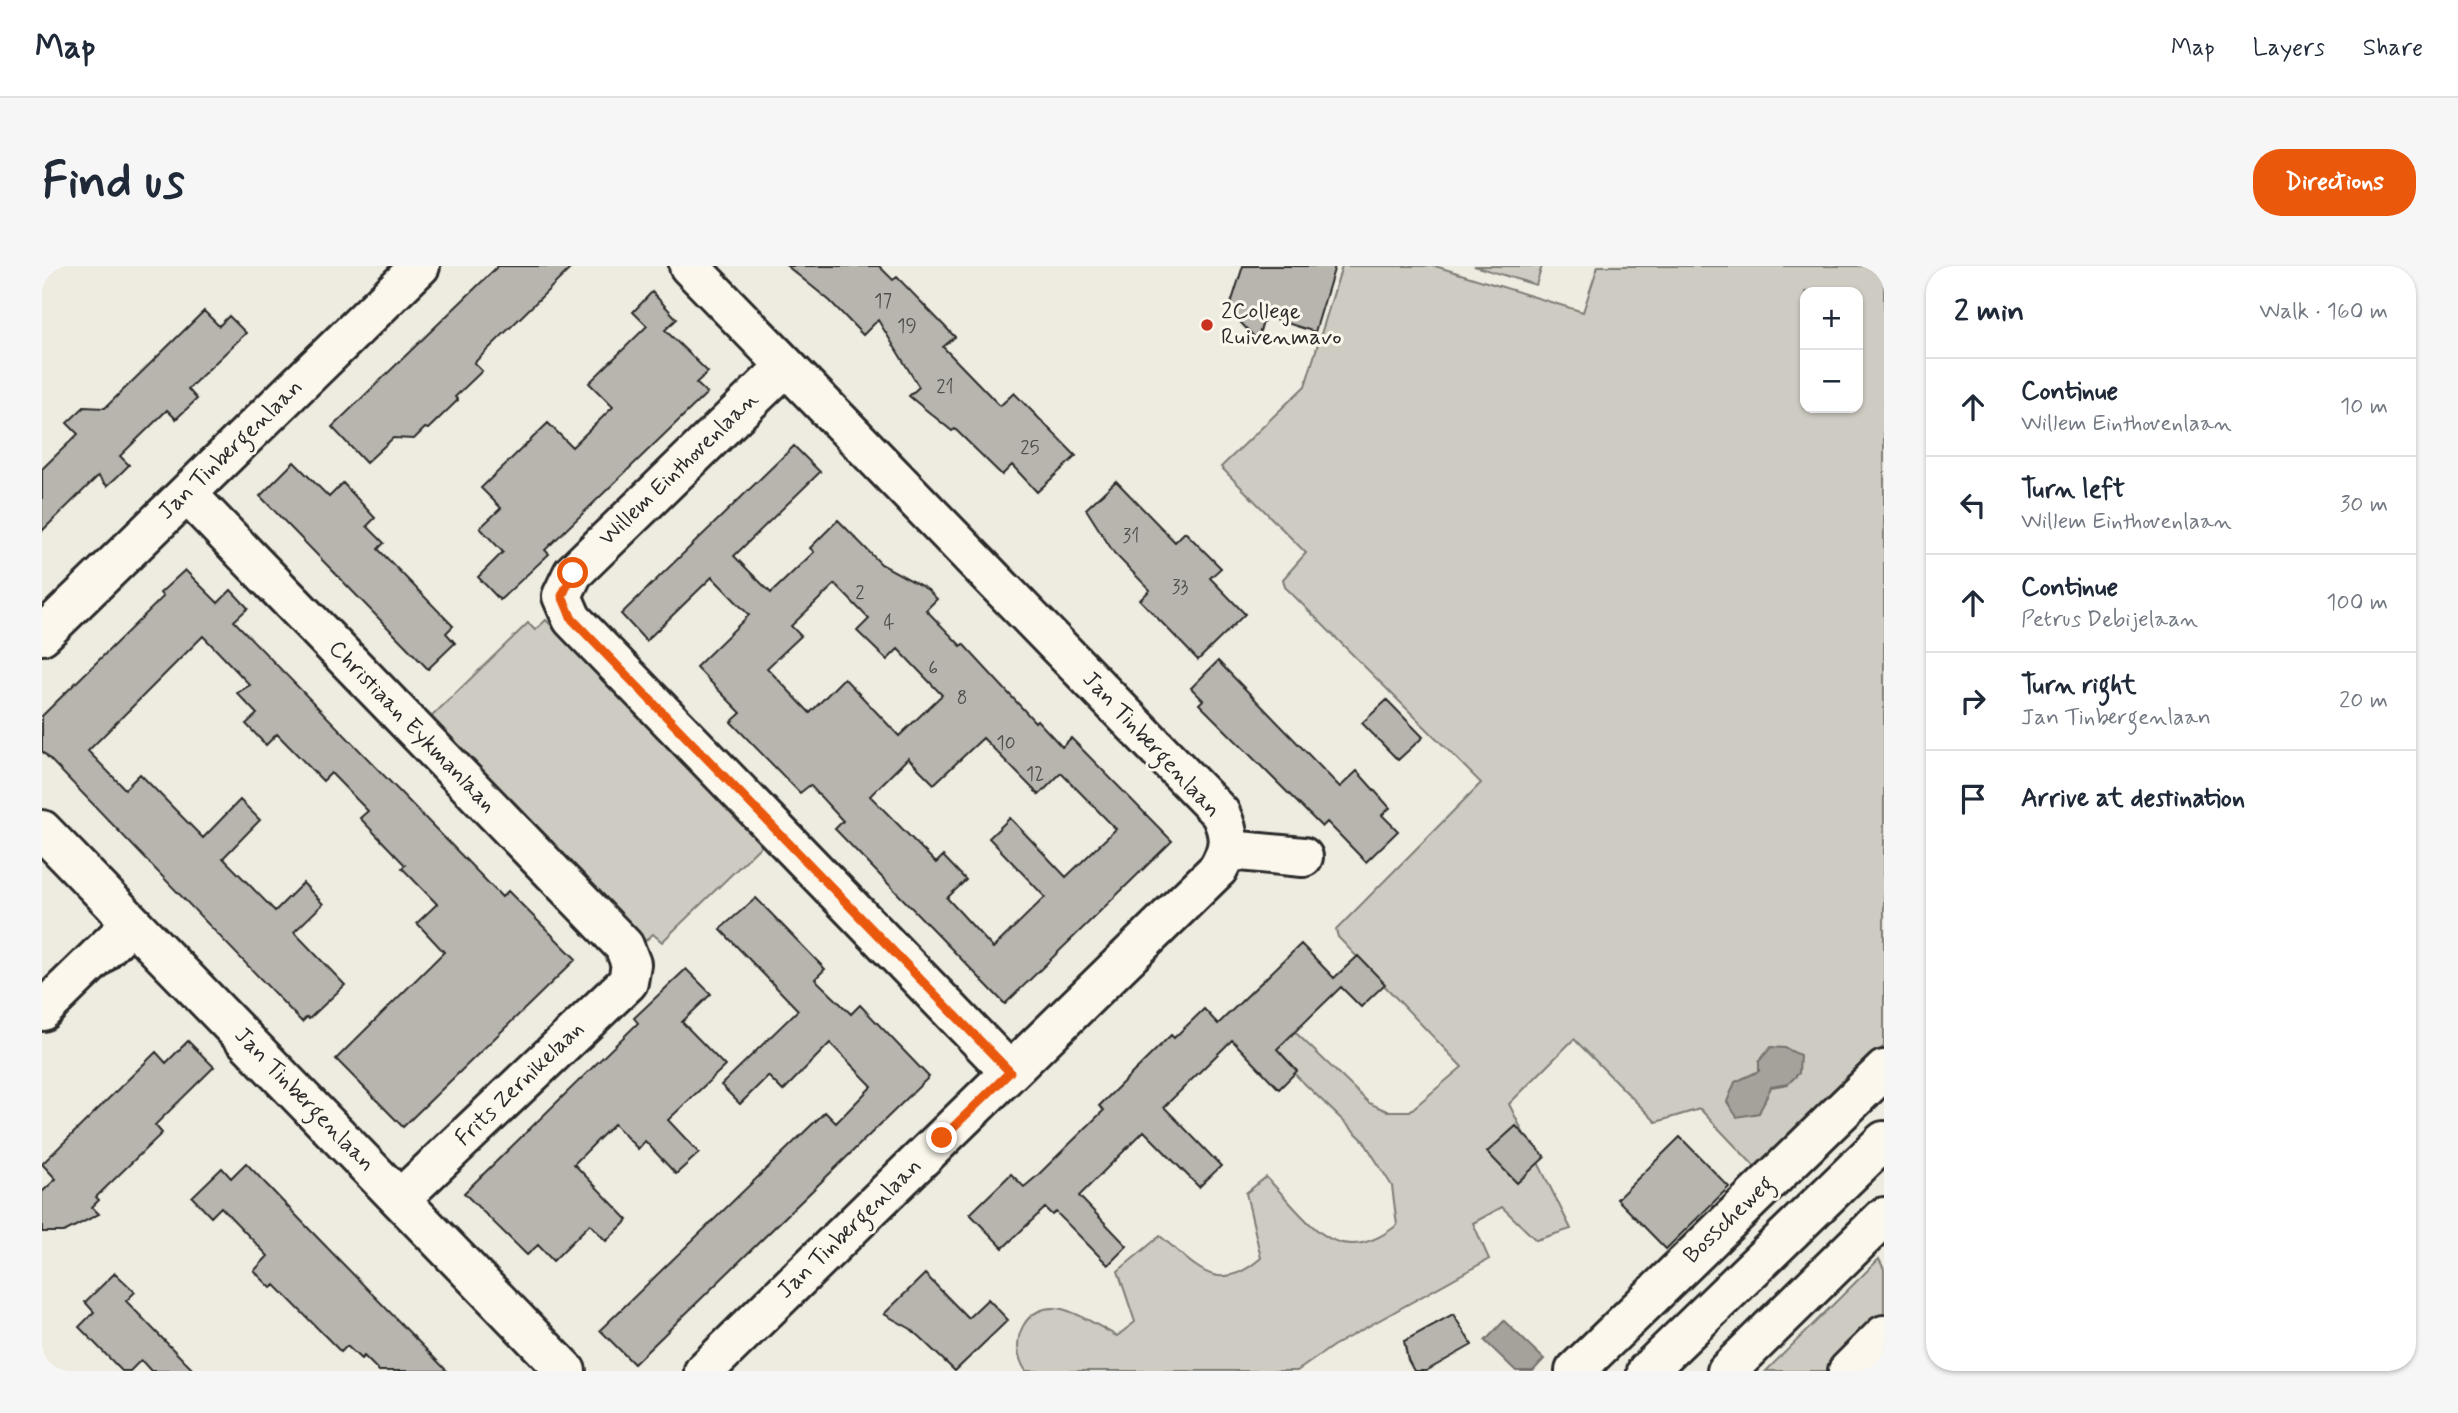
<!DOCTYPE html>
<meta charset="utf-8">
<style>
body{margin:0;font-family:Mynerve,sans-serif;background:#f6f6f7;color:#1f2937}
.controls{position:absolute;right:21px;top:21px;display:grid;overflow:hidden;border-radius:14px;box-shadow:0 2px 5px #0004}
.controls button{width:63px;height:63px;display:grid;place-items:center;padding:0;border:0;border-bottom:2px solid #e0e1e3;background:#fff;color:#1f2937;font:35px sans-serif}
.stop{position:absolute;width:21px;height:21px;margin:-16px;border:5px solid #ea580c;border-radius:50%;background:#fff}
.stop.end{background:#ea580c;border-color:#fff;box-shadow:0 2px 7px #0008}
.list{margin:0;padding:0;list-style:none}
h2{display:flex;justify-content:space-between;align-items:center;height:91px;margin:0;padding:0 28px;font-size:30px}
h2 small{font-size:23px;font-weight:400;color:#747a83}
.list li{display:grid;grid-template-columns:46px 1fr auto;gap:21px;align-items:center;box-sizing:border-box;height:98px;padding:0 28px;border-top:2px solid #e0e1e3}
.list b{display:block;font-size:26px;white-space:nowrap}
.list p{margin:0;font-size:23px;white-space:nowrap;color:#747a83}
.list em{font-size:23px;font-style:normal;color:#747a83}
.icon{flex:none;width:38px;height:38px;fill:none;stroke:currentColor;stroke-width:2;stroke-linecap:round;stroke-linejoin:round}
.map{position:relative;flex:none;width:1842px;height:1105px;overflow:hidden;border-radius:28px}
header{display:flex;align-items:center;gap:42px;box-sizing:border-box;height:98px;padding:0 35px;background:#fff;border-bottom:2px solid #e0e1e3}
header strong{font-size:33px}
nav{display:flex;gap:38px;margin-inline-start:auto;font-size:24px}
.intro{display:flex;align-items:center;justify-content:space-between;box-sizing:border-box;height:168px;padding:0 42px}
h1{margin:0;font-size:49px}
.button{padding:18px 32px;border-radius:28px;background:#ea580c;color:#fff;font-size:24px;font-weight:700}
main{display:flex;gap:42px;padding:0 42px}
aside{flex:1;background:#fff;border-radius:28px;box-shadow:0 2px 5px #0004}
.map>svg:first-child{display:block}
.green{fill:#cecbc2;stroke:#7c7b76;stroke-width:2;fill-rule:evenodd}
.water{fill:#a4a29a;stroke:#74726e;stroke-width:2}
.building{fill:#b8b5ae;stroke:#2b2b2b;stroke-width:2;fill-rule:evenodd}
.lines{fill:none;stroke-linecap:round;stroke-linejoin:round}
.minor-casing{stroke:#2b2b2b;stroke-width:44}
.major-casing{stroke:#2b2b2b;stroke-width:44}
.minor{stroke:#fbf7ec;stroke-width:38}
.major{stroke:#fbf7ec;stroke-width:38}
.route{stroke:#ea580c;stroke-width:9}
.poi-dot{fill:#c8321e;stroke:#fbf7ec;stroke-width:2.5}
.labels{text-anchor:middle;dominant-baseline:central;stroke-width:6;stroke-linejoin:round;paint-order:stroke}
.number-label{font-size:19px;fill:#4e4e4c}
.poi-label{font-size:23px;fill:#2b2b2b;stroke:#fbf7ec;text-anchor:start}
.street-label{font-size:23px;fill:#2b2b2b;stroke:#fbf7ec}
</style>
<header>
<strong>Map</strong>
<nav><a>Map</a><a>Layers</a><a>Share</a></nav>
</header>
<div class="intro"><h1>Find us</h1><a class="button">Directions</a></div>
<main>
<div class="map">
<svg width="1842" height="1105" viewBox="0 0 1842 1105">
<rect width="100%" height="100%" fill="#eeebe0"/>
<filter id="ink" filterUnits="userSpaceOnUse"><feTurbulence type="fractalNoise" baseFrequency=".0143" numOctaves="2"/><feDisplacementMap in="SourceGraphic" scale="14" xChannelSelector="R" yChannelSelector="G"/><feConvolveMatrix kernelMatrix="1 2 1 2 8 2 1 2 1" color-interpolation-filters="sRGB"/></filter>
<g filter="url(#ink)">
<!-- green -->
<path class="green" d="M1300,0h93l148,46 15,-46h286v780l-126,124 -58,-61 -44,13 -82,-83 -65,65 62,125 -35,11 -34,-33 -29,16 16,36 -156,87 -36,25h-271c-20,-29 0,-70 36,-62 18,4 39,19 55,27l18,-14 -17,-51 42,-35c37,30 56,61 101,22l-15,-65 20,-16c42,42 69,97 131,48l-5,-39 -29,-46 -111,-107 20,-23 97,93 18,8h23l52,-44 -124,-130 -2,-7 145,-147 -196,-196 -2,-8 23,-26 -85,-86 84,-81zM1763,26h53v116h-53z
M1432,0h68l-6,19z
M504,354l217,224 -101,98 -9,-8 -9,8 -215,-223 99,-96 7,7z
M1837,993l5,10v57l-46,45h-72z"/>
<!-- water -->
<path class="water" d="M1729,781l14,1 15,7 -1,18 -11,11 -17,3 -12,26 -22,4 -10,-15 8,-20 24,-11v-10z
M1462,1055l40,38 -11,12h-17l-31,-30z"/>
<!-- building -->
<path class="building" d="M456,0h75l-99,97 8,8 -27,26 3,3 -30,29 -3,-1 -11,11 -21,-1 -27,25 -34,-36z
M745,0h92l14,14 4,-3 58,60 -12,10 57,59 14,-13 62,63 -39,36 -25,-27 -10,10 -47,-46 -3,2 -43,-35 10,-9 -41,-67 -15,15 -33,-34z
M1201,0h92l-20,66 -50,-16 -8,24 -28,-30z
M610,26l25,27 -12,11 43,42 -12,11 11,10 -162,157 4,4 -49,46 -22,-23 25,-25 -23,-24 21,-20 -20,-20 67,-65 24,24 41,-40 -24,-24 58,-57 -14,-14z
M162,45l15,15 10,-10 17,17 -58,56 9,10 -21,20 -9,-9 -47,46 9,9 -11,11 -11,10 -9,-10 -56,55v-62l36,-35 -11,-11 17,-16 21,1z
M752,180l26,26 -86,84 37,37 43,-41 -4,-4 28,-28 43,44 46,25 10,10 -11,11 35,36 2,-2 72,78 2,-2 25,27 9,-9 101,103 -167,163 -170,-175 8,-8 -33,-36 -10,8 -69,-71 10,-9 -45,-46 53,-52 -37,-38 -66,64 -25,-27zM793,318l34,35 -12,12 30,29 11,-11 44,46 -43,41 -55,-58 -34,35 -43,-45 34,-32 -10,-10zM941,472l56,57 22,-22 55,56 -50,48 -56,-59 -21,20 56,59 -52,51 -46,-50 19,-18 -23,-24 -7,7 -66,-67 38,-38 26,26z
M252,196l35,35 14,-14 32,35 -8,8 17,17 -6,6 75,77 -7,7 9,10 -27,26 -168,-173z
M1074,215l59,61 10,-10 36,36 -11,10 35,36 -47,46 -58,-60 10,-10 -36,-37 -28,-44z
M143,304l33,33 13,-13 17,18 -14,13 268,276 6,-6 68,68 -173,168 -67,-68 108,-107 -27,-29 20,-19 -35,-36 3,-3 -45,-47 8,-7 -37,-38 -8,8 -46,-47 -11,11 -20,-21 11,-10 -20,-21 13,-8 -47,-49 -115,115 37,38 15,-15 63,64 37,-38 20,20 -37,38 52,53 28,-28 20,21 -29,28 51,53 -36,34 -2,-2 -5,5 -260,-271v-35l121,-119 -3,-4z
M1176,395l122,126 17,-16 33,37 -8,7 16,16 -32,31 -39,-40 -5,5 -123,-123 4,-4 -12,-12z
M1345,434l36,37 -25,23 -36,-37z
M714,632l69,71 -10,10 36,35 9,-9 69,72 -295,287 -34,-34 225,-218 11,11 36,-37 -42,-43 -47,48 -15,-15 -28,28 -19,-19 77,-75 -78,-81z
M1259,678l33,34 24,-22 27,28 -24,23 -20,-20 -64,62 20,22 -18,18 -47,-49 -68,67 57,59 -22,21 -55,-56 -65,65 48,50 -19,19 -52,-53 -4,3 -7,-7 -42,40 -33,-34 41,-40 13,13 13,-11 67,-66 -5,-4 72,-71 3,3 30,-29 14,15z
M644,703l25,25 -29,28 43,44 -57,54 31,33 -23,21 -31,-33 -7,8 -24,-25 -40,40 54,56 -22,21 -16,-17 -37,37 -15,-16 -11,10 -63,-62 174,-170 -4,-5z
M146,775l26,26 -59,58 7,8 -66,64 3,3 -7,7 7,7 -35,18h-22v-40l14,-13 -14,-15 114,-112 10,11z
M1474,860l29,31 -28,26 -30,-31z
M1638,871l49,50 -63,62 -49,-50z
M204,897l65,68 136,140h-68l-15,-15 -3,3 -14,-13 -6,6 -66,-67 -4,3 -17,-17 14,-15 -47,-49 -10,10 -19,-20 30,-29 9,10z
M73,1007l20,19 -9,9 68,70h-43l-10,-11 -11,11h-8l-43,-44 15,-15 -9,-10z
M883,1008l43,44 20,-19 20,21 -53,51 -44,-42 -27,-15z
M1411,1048l19,31 -46,26h-12l-6,-11 -4,-19z"/>
<g class="lines">
<defs>
<path id="minor" d="M647,0l531,547c11,22 10,35 -2,56l-514,502
M744,100l-213,207 -11,23 10,23 438,453
M145,228l437,452 7,18 -3,18 -228,217
M0,369l378,-369
M0,564l524,541
M1187,584l74,7
M0,745l90,-88
M1533,1105l309,-301
M1806,1105l36,-36"/>
<path id="major" d="M1605,1105l237,-230
M1685,1105l157,-154"/>
</defs>
<!-- minor casing -->
<use href="#minor" class="minor-casing"/>
<!-- major casing -->
<use href="#major" class="major-casing"/>
<!-- minor -->
<use href="#minor" class="minor"/>
<!-- major -->
<use href="#major" class="major"/>
</g>
</g>
<g class="lines" filter="url(#ink)">
<!-- route -->
<path class="route" d="M531,307l-11,23 10,23 438,453 -68,66"/>
</g>
<!-- markers -->
<circle class="poi-dot" cx="1165" cy="59" r="7"/>
<g class="labels">
<!-- number labels -->
<g class="number-label">
<text x="841" y="35">17</text>
<text x="865" y="60">19</text>
<text x="903" y="121">21</text>
<text x="988" y="182">25</text>
<text x="1089" y="270">31</text>
<text x="1138" y="321">33</text>
<text x="818" y="327">2</text>
<text x="847" y="357">4</text>
<text x="891" y="402">6</text>
<text x="920" y="432">8</text>
<text x="964" y="477">10</text>
<text x="993" y="508">12</text>
</g>
<!-- poi labels -->
<g class="poi-label">
<text x="1179" y="46">2College<tspan x="1179" dy="26">Ruivenmavo</tspan></text>
</g>
<!-- street labels -->
<g class="street-label">
<text transform="translate(189 184) rotate(-44)">Jan Tinbergenlaan</text>
<text transform="translate(637 203) rotate(-44)">Willem Einthovenlaan</text>
<text transform="translate(370 461) rotate(46)">Christiaan Eykmanlaan</text>
<text transform="translate(1109 479) rotate(47)">Jan Tinbergenlaan</text>
<text transform="translate(478 818) rotate(-44)">Frits Zernikelaan</text>
<text transform="translate(262 834) rotate(46)">Jan Tinbergenlaan</text>
<text transform="translate(1687 954) rotate(-44)">Bosscheweg</text>
<text transform="translate(808 963) rotate(-44)">Jan Tinbergenlaan</text>
</g>
</g>
</svg>
<div class="controls">
<button>+</button>
<button>−</button>
</div>
<div class="stop" style="left:531px;top:307px"></div>
<div class="stop end" style="left:900px;top:872px"></div>
</div>
<aside>
<h2>2 min<small>Walk · 160 m</small></h2>
<ul class="list">
<li><svg class="icon" aria-label="ahead" viewBox="0 0 24 24"><path d="M12 20V5M6 11l6-6 6 6"/></svg><div><b>Continue</b><p>Willem Einthovenlaan</p></div><em>10 m</em></li>
<li><svg class="icon" aria-label="left" viewBox="0 0 24 24"><path d="M17 20v-9H6M10 6l-5 5 5 5"/></svg><div><b>Turn left</b><p>Willem Einthovenlaan</p></div><em>30 m</em></li>
<li><svg class="icon" aria-label="ahead" viewBox="0 0 24 24"><path d="M12 20V5M6 11l6-6 6 6"/></svg><div><b>Continue</b><p>Petrus Debijelaan</p></div><em>100 m</em></li>
<li><svg class="icon" aria-label="right" viewBox="0 0 24 24"><path d="M7 20v-9h11M14 6l5 5-5 5"/></svg><div><b>Turn right</b><p>Jan Tinbergenlaan</p></div><em>20 m</em></li>
<li><svg class="icon" aria-label="arrive" viewBox="0 0 24 24"><path d="M6 21V4h12l-3 4 3 4H6"/></svg><div><b>Arrive at destination</b></div></li>
</ul>
</aside>
</main>
